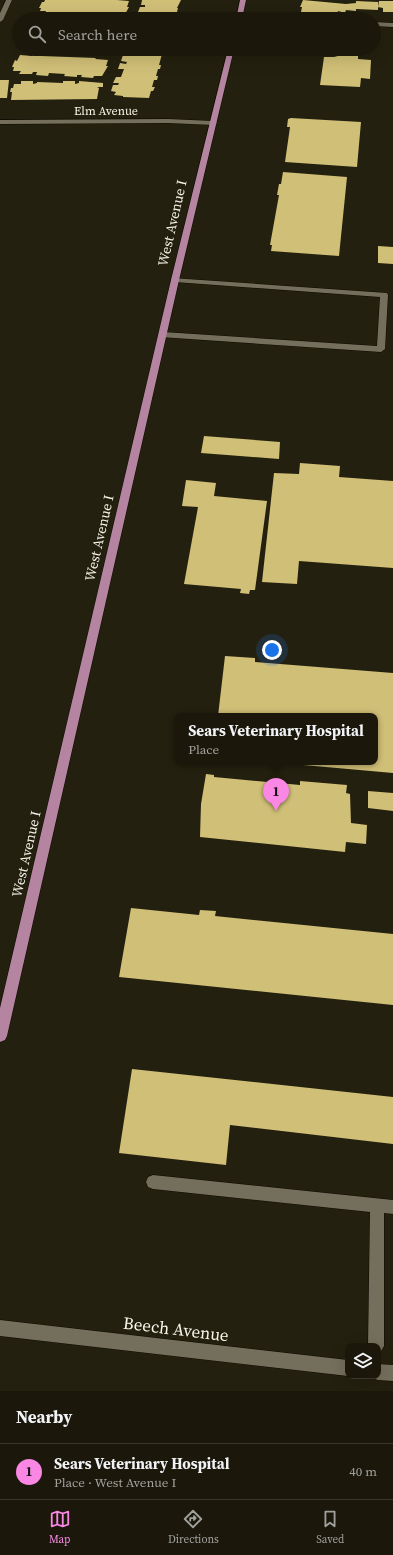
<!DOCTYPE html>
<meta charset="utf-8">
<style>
body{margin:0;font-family:"Source Serif 4",serif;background:#242114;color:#f1f3f6}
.controls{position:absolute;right:12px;bottom:12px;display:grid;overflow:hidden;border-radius:8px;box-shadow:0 4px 16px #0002}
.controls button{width:36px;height:36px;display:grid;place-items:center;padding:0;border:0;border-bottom:1px solid #39372c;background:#1b180b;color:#f1f3f6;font:20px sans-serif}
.you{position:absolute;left:272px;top:650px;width:14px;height:14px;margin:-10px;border:3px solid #fff;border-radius:50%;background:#1a73e8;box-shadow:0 0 0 6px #1a73e833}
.badge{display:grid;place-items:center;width:26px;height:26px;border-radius:50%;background:#fb87e5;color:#111;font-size:13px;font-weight:700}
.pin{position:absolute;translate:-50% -33px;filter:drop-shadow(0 1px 2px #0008)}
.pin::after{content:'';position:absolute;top:21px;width:14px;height:12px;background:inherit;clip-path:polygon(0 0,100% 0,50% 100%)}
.popup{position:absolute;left:174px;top:713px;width:204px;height:52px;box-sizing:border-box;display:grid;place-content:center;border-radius:8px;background:#1b180b;filter:drop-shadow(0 1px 3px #0005);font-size:13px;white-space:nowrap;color:#a0a09d}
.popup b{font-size:15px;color:#f1f3f6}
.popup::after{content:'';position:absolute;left:50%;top:100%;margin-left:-8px;border:8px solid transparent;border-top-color:#1b180b}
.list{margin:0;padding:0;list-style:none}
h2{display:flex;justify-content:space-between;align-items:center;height:52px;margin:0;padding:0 16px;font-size:17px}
h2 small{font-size:13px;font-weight:400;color:#a0a09d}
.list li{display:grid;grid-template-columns:26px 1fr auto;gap:12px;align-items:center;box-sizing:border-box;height:56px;padding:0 16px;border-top:1px solid #39372c}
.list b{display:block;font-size:15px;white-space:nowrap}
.list p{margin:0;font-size:13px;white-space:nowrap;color:#a0a09d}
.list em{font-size:13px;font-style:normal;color:#a0a09d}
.icon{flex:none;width:22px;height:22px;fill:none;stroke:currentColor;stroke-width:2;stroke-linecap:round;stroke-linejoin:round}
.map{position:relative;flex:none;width:393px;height:1391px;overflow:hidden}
.search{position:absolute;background:#1b180b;box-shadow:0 4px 16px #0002;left:12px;right:12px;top:12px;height:44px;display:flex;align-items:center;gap:10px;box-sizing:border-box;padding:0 14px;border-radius:22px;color:#a0a09d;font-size:15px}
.sheet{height:108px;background:#1b180b}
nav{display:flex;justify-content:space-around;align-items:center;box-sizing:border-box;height:56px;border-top:1px solid #39372c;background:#1b180b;font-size:11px;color:#a0a09d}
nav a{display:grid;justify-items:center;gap:2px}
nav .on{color:#fb87e5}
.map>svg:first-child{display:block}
.building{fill:#d0bf77}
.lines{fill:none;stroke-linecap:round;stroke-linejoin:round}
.service-casing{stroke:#0d0a00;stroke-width:1}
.minor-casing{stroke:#0d0a00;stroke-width:1}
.primary-casing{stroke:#0d0a00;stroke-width:1}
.service{fill:#746f5c;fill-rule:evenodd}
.minor{fill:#746f5c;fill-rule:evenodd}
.primary{fill:#b484a0;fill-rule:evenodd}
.labels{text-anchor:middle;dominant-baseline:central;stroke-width:4;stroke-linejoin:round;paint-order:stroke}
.far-street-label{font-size:12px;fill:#f7f5ea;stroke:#24200f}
.street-label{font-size:14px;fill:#f7f5ea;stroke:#24200f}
.near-street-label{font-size:17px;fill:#f7f5ea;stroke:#24200f}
</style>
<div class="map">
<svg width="393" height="1391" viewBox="0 0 393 1391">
<rect width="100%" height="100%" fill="#24200f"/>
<!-- building -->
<path class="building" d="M45,0h72l12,1 -2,6h2l-5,9h-8v2l-12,-1 1,-2h-5l-1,2 -12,-1 1,-2 -14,-1 -1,2h-12l1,-3h-4l-1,2h-12l1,-3h-6l1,-3h-2l3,-6h2z
M142,0h39l-4,8h1l-1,4h-2l-3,7h-24v-2h-6l1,-5h-5l2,-5h5v-2h-4z
M303,0l43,4 10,-1v-2l22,1v8l-22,-1v2l-10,-1 -1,3 -7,-2 -1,4 -25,-1v-1l-11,-1 1,-5h-2z
M379,1h14v11h-10v-4l-5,-1z
M40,15l13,1 10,1 -1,2h-26l1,-3z
M51,49h61l-2,5h-13l-41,-2z
M130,49h36l-2,5h-2l-3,11h2l-1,4h-2l-2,7h2l-1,4h-3l-2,7h3l-2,4h-2l-2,7 -26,-1v-1l-9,-1 2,-3 -5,-1 2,-6h5l1,-2h-6l3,-6h5l3,-8h-6l2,-6 6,1 1,-2 -6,-1 2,-6h5z
M339,53l19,1v5l13,1 -1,19 -9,-1 -1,9 -40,-2 4,-28h10l4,-1z
M33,54l9,1 -1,1 55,2 -1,1 13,1 -2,6h2l-6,10h-8l-1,2 -12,-1 1,-2h-5v2l-13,-1 1,-2 -16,-1 -1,3 -12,-1 1,-3h-4l-1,2h-13l2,-3h-8l1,-4h-2l3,-7 2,1 3,-6 12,1z
M0,80h9l-2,18h-7z
M21,81h12v3l4,-1v-1l26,1v-2h12v3l4,-1v-2l24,2v4h-6l2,1 -2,11 -86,1 1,-8h-2l1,-4h2l1,-4h7z
M291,118l70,4 -4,45 -72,-5 5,-35h-3l1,-8z
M283,172l64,5 -8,79 -68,-5 1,-6h-2l9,-50h-2l2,-11h2z
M378,246l15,1v17l-15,-1z
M204,436l76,6 -1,17 -78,-6z
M300,463l40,3 -1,11 54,4v87l-94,-7 -2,23 -35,-2 12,-109 25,1z
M186,480l30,3 -2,13 53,5 -12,89h-5l-1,4 -9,-1 1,-4 -57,-5 14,-77 -16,-1z
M225,656l30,2v4l138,11v100l-112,-10 94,-1v-46h-157z
M206,774l8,1v2l86,8v-4l47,4 -1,8 4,1 1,29 16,2 -1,19 -20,-2 -1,10 -145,-15 1,-33z
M368,791l25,2v18l-25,-3z
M131,908l68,7 1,-5 16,1 -1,5 178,18v71l-274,-28z
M132,1069l261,28v47l-163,-19 -4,40 -107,-12z"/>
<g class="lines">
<defs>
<path id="service" d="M239,15l29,2 3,2 -34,-1v-2z
M374,22l19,1v4l-19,-1z
M172,278l215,15 1,2 -3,54 -4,3 -221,-15 -1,-2 4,-3 214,14 3,-49 -205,-15 -4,-2z
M153,1175l240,25v14l-9,-1v133l-3,5 -3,2v-7h-10l2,-134 -217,-23 -5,-2 -2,-5 2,-5z"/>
<path id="minor" d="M6,0h6l-9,20 -3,2v-9z
M168,119l45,2 4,2 -4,2 -45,-2 -168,1v-4z
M0,1320l348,40v16l-348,-40z
M378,1364l15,1v16l-15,-1 -6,-2v-2h6z"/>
<path id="primary" d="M240,0h6l-4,19h-6z
M228,49h6l-55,231 -172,756 -2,4 -5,2v-34l171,-728z"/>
</defs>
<!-- service casing -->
<use href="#service" class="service-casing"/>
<!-- minor casing -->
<use href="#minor" class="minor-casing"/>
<!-- primary casing -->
<use href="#primary" class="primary-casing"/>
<!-- service -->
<use href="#service" class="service"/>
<!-- minor -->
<use href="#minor" class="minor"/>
<!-- primary -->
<use href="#primary" class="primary"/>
</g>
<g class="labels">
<!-- far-street labels -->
<g class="far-street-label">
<text x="106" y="111">Elm Avenue</text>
</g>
<!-- street labels -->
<g class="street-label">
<text transform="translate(172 223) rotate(-77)">West Avenue I</text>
<text transform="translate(99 538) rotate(-77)">West Avenue I</text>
<text transform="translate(26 854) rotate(-77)">West Avenue I</text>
</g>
<!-- near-street labels -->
<g class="near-street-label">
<text transform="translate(176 1329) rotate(7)">Beech Avenue</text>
</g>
</g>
</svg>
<div class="controls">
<button><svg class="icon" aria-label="layers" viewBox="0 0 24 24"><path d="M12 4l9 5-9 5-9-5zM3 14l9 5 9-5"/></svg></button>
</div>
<div class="you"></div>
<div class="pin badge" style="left:276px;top:811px">1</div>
<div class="popup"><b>Sears Veterinary Hospital</b>Place</div>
<div class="search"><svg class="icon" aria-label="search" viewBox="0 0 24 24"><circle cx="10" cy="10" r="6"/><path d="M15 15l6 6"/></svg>Search here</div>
</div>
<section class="sheet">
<h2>Nearby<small></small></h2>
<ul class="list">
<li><span class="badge">1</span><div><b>Sears Veterinary Hospital</b><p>Place · West Avenue I</p></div><em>40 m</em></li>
</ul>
</section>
<nav>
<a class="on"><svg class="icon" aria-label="map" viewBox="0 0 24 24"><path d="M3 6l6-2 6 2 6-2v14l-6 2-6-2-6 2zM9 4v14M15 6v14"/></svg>Map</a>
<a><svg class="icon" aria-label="directions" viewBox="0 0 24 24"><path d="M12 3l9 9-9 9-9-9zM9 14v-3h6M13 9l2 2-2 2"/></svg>Directions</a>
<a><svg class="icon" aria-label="saved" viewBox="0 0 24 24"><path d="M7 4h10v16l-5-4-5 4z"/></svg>Saved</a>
</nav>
